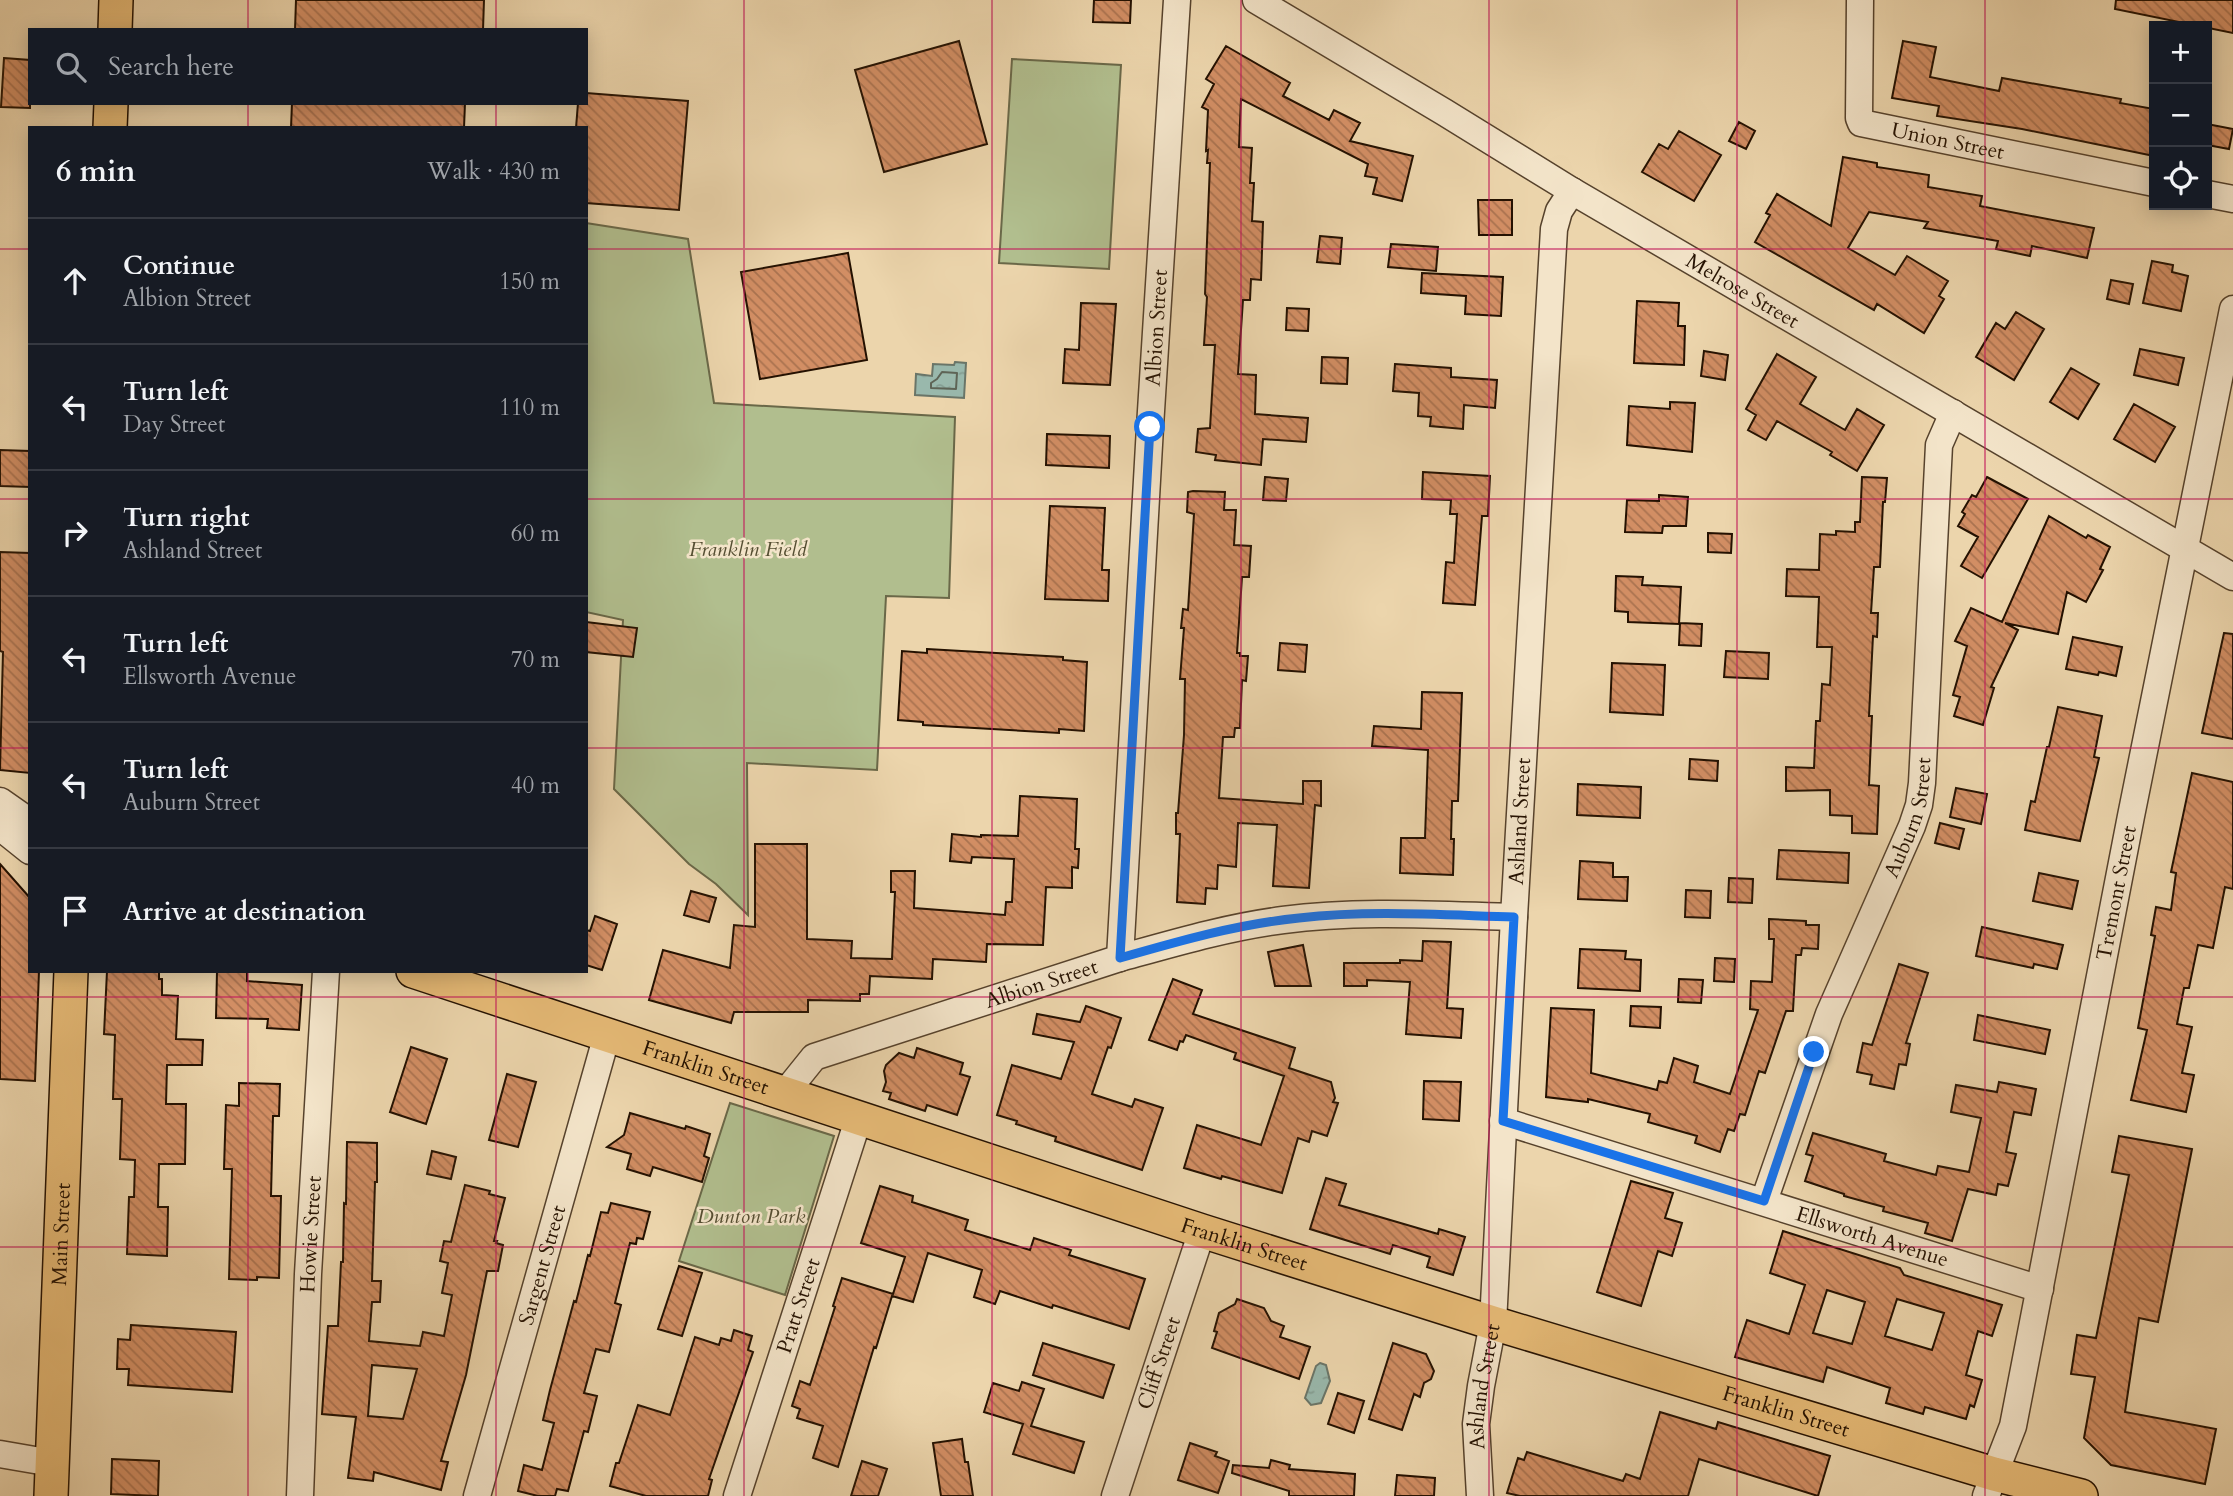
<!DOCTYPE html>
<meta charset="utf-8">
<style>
body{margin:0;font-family:Cardo,serif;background:#20242c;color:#f1f3f6}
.controls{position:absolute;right:21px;top:21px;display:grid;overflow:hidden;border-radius:0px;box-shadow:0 4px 18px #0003}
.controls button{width:63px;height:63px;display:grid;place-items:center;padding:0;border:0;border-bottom:2px solid #363941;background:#171b24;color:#f1f3f6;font:35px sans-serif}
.stop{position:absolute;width:21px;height:21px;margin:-16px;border:5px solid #1a73e8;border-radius:50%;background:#fff}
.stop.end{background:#1a73e8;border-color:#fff;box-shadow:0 2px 7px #0008}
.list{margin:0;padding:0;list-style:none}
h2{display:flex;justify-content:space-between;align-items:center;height:91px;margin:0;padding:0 28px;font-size:30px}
h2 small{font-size:23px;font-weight:400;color:#9ea1a6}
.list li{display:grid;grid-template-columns:46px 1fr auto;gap:21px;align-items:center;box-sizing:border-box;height:126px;padding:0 28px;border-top:2px solid #363941}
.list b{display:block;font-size:26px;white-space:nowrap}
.list p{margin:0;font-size:23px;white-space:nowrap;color:#9ea1a6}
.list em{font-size:23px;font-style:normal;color:#9ea1a6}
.icon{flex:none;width:38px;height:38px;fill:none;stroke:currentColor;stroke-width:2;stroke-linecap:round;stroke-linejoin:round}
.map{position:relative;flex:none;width:2233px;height:1496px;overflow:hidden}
.search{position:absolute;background:#171b24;box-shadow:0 4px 18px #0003;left:28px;top:28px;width:560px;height:77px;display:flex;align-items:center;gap:18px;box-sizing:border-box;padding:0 24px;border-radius:0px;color:#9ea1a6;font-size:26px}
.panel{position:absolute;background:#171b24;box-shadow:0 4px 18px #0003;left:28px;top:126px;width:560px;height:847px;border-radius:0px}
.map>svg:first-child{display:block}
.park{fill:#b1be8e;stroke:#6a6848;stroke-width:2}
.water{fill:url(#water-ripples);stroke:#6a7568;stroke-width:2}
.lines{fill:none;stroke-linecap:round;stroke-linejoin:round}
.shore{stroke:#5e6456;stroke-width:2}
.building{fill:url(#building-back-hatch);stroke:#241101;stroke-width:2;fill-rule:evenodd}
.minor-casing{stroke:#56422c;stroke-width:29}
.major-casing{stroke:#241101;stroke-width:36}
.minor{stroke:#f3e4c9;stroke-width:26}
.major{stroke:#e6ba76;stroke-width:33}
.route{stroke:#1a73e8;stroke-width:9}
.grid{fill:none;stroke:#c2185b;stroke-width:2;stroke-opacity:0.55}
.labels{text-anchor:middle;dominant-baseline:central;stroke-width:5;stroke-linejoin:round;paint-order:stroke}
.street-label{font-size:21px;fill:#241101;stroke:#f3e4c9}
.park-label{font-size:21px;font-style:italic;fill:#554e32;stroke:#f3e4c9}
</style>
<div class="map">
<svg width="2233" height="1496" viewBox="0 0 2233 1496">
<defs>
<pattern id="water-ripples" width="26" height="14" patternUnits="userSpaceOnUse" patternTransform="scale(1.75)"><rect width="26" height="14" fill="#99b8ac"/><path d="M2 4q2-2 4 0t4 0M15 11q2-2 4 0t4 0" fill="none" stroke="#849d92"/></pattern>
<pattern id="building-back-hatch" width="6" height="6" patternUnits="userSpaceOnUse" patternTransform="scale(1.75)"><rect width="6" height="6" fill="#d28e64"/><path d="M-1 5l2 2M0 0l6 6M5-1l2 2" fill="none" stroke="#aa7350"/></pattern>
</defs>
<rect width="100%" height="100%" fill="#ecd5ac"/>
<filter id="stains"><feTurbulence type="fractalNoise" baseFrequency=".00286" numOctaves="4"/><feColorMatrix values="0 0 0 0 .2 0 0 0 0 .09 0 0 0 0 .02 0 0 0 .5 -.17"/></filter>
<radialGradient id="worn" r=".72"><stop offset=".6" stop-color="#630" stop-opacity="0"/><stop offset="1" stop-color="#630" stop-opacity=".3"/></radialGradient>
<!-- park -->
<path class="park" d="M1012,59l109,6 -12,204 -110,-6z
M586,223l102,16 26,164 241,14 -6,181 -63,-2 -9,174 -130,-7 1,152 -32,-31 -27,-20 -75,-75 9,-169 -37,-8z
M730,1103l104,33 -49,159 -106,-34z"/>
<!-- water -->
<path class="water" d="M955,362l11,1 -2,35 -49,-3 1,-21 16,2 1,-12 21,1z
M1320,1363l6,2 4,16 -9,22 -10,2 -6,-7 11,-32z"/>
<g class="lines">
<!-- shore -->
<path class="shore" d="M942,372l15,1 -1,16 -25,-1v-5l6,-4z"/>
</g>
<!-- building -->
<path class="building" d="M296,0h188l-1,30h-188z
M1094,0h37l-1,23 -37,-1z
M2116,0h117v33l-118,-24z
M959,41l28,103 -103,28 -29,-102z
M1903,41l33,6 -6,30 69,14 3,-13 119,21 -1,4 34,6v47l-132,-27 -85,-13 2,-10 -47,-8z
M1226,46l64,37 -7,13 46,24 5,-10 26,13 -10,18 63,15 -11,45 -29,-7 4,-16 -12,-2 3,-12 -127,-65 -2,48 13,1 -2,35h4l-2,38 11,1 -2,58 -10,-1 -1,21h-7l-5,74 18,1 -1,39 53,4 -2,24 -43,-3 -2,26 -46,-5 1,-5 -20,-3 2,-23 12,-1 5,-83h-11l3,-48 -2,-3 5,-131h-3l1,-13 -2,1 2,-41 -6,-3 12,-23 -8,-5z
M4,58l26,2v48l-29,-1z
M586,93l102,8 -9,109 -93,-7v-75h-10l2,-25h8z
M292,103h173l-1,25h-173z
M1739,122l16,9 -9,18 -17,-8z
M2207,124l26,5 -4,20 -22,-4z
M1679,131l42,24 -27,46 -52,-29 17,-28 9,5z
M1843,157l34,6v4l52,8 -1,12 54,9 -2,10 114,22 -7,30 -55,-12 -2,10 -34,-7 2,-8 -74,-13 4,-6 -59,-10 -21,36 47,27 12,-19 41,25 -9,15 5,3 -20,34 -47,-29 -3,6 -119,-68 15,-27 -4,-2 11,-19 54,32z
M1478,200h34v35h-33z
M1320,236l22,2 -2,26 -23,-2z
M1391,244l47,3 -2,24 -48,-4z
M848,253l19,107 -107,19 -19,-107z
M2152,261l21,4 -1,7 16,4 -7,35 -38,-8z
M1422,273l81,4 -2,39 -36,-2 1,-18 -45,-3z
M2111,280l22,4 -4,20 -22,-5z
M1637,301l42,2 -1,23h7l-1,39 -50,-2z
M1081,303l35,1 -6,81 -47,-2 2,-34 14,1z
M1287,308l22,1 -1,22 -22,-1z
M2016,312l28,17 -30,51 -38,-23 20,-34 9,6z
M2140,349l44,9 -6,27 -44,-10z
M1704,351l24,4 -3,25 -24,-4z
M1777,354l39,23 -16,27 45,26 12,-21 27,16 -27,46 -27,-16 2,-3 -55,-31 -11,19 -18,-10 8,-15 -10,-6z
M1322,357l26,1 -1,26 -26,-1z
M1395,364l56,4v9l46,3 -2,28 -31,-3 -1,24 -33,-3 1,-9 -13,-1 1,-23 -26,-2z
M2071,368l28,16 -21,35 -28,-17z
M1670,402l25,1 -3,49 -65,-7 2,-39 41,3z
M2134,404l41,23 -20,35 -41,-23z
M1047,434l63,2 -1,32 -63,-3z
M0,450l30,1v36l-30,-1z
M1423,472l67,4 -2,40h-6l-7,89 -32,-2 3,-41 8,1 3,-49h-7l1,-14 -29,-1z
M1265,477l23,2 -2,22 -23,-1z
M1862,477l25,1 -2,24h-2l-3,65h-6l-3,46h7l-1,24 -4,-1 -4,80h3l-3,69 10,1 -2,48 -25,-1v-17l-22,-1v-25l-44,1v-24l28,1 2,-47h4l2,-37 8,1 2,-38h-15l2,-50 -33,-1 1,-27 32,1 1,-36 16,1v-4l19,1v-10h5z
M1987,477l41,22 -46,79 -21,-12 17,-29 -20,-11 7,-12 -3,-2 10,-17 4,2z
M1193,491l32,1 -1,18h12l-2,35 17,1 -2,31h-7l-5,76h3v3h8l-2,25 -4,-1 -2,48h-5l-1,9h-11l-4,61 84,6v-23h18v25l-6,-1 -6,83 -36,-2 4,-61 -39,-2 -2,44 -18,-2 -1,24 -11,-1 -1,16 -28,-2 3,-68h-4v-21h2l6,-78 1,-56h-5l4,-51h-3l2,-19 5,1 6,-96 -7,-2 1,-20z
M1659,495l29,2 -2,29h-23l-1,7 -37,-1 2,-32 32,1z
M1050,506l55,2 -3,62h7l-1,31 -63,-2z
M2049,516l37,22 2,-3 22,12 -10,22 3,1 -17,32 -19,-10 -9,42 -53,-11 13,7 -27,57 3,1 -11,37 -29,-9 6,-19 -7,-2 14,-49 -12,-5 16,-33 31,14z
M1708,533l24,1 -1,19 -23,-1z
M0,552l30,1v220l-30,-3 3,-118 -3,-1z
M1616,576l27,1 -1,8 39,2 -2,37 -51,-2v-10l-13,-1z
M586,622l51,6 -4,29 -47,-5z
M1680,623l22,1 -1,22 -22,-1z
M2224,633l9,1v105l-31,-6z
M2073,637l49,10 -6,29 -17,-4 -1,3 -32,-6z
M1280,643l27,2 -2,27 -27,-2z
M927,649l136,8v3l24,2 -3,69 -25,-2v4l-136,-8v-3l-25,-2 4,-69 25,2z
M1726,651l43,2 -1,26 -44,-2z
M1612,663l53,2 -2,50 -53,-3z
M1422,692l40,1 -4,108h-6l-1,38h3l-1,36 -53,-2 1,-35h24l3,-88 -56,-4 2,-20 47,3z
M2058,707l44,9 -8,41 5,1 -19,83 -55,-11 6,-29 4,1 12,-55h2z
M1690,759l28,2 -1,20 -28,-2z
M2192,773l41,9v107l-8,-2 -12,61 -15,-3 -9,43h-5l-7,36 15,3 -10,46 12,2 -8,37 -55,-12 16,-70 -9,-2 17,-92 -4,-1 5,-28 15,3 5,-37 -5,-1z
M1578,784l63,3 -1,31 -63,-3z
M1956,788l31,6 -6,30 -31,-7z
M1020,796l57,3 -2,50h4l-1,19 -6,-1v21l-26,-1 -3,58 -56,-1 -1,18 -53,-3 -1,20 -62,-3 -1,18h-9v7l-52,-1v12h-74l-3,11 -82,-23 14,-50 67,18 4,-43 21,2v-83h52v95l45,2 -1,17 41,1 3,-67h-4v-21h24l-1,37 91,7 1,-13h6l2,-43 -42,-2 -1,6 -21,-2 2,-27 29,3v-2l37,1z
M1940,823l24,6 -5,20 -24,-6z
M1779,850l70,3 -1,30 -71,-4z
M1580,861l33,2v14h15l-1,24 -49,-2z
M0,864l30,34v73h9l-4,110 -35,-2z
M2039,873l39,8 -6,28 -39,-8z
M1729,878l24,1 -1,24 -24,-1z
M1686,890l25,1 -1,27 -25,-1z
M691,891l25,7 -7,24 -25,-7z
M595,916l22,8 -15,46 -16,-5v-35l4,1z
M1769,919l37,2v4h13l-1,24 -16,-1 -1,7h-5l-3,56h-7l-21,62 -6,-2 -14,44 -5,-1 -6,17 -6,-2 -8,23 -25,-9 2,-7 -49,-14 2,-8 -62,-15v3l-42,-5 5,-89 43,2 -3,63 66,17 2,-9 8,2 7,-25 24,8 -4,16 36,12 28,-84 -8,-1 1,-28 21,1 2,-43h-5z
M1982,927l81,18 -6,24 -23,-5 -1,4 -57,-12z
M1423,941l28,1 -4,66 16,1 -2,29 -55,-4 4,-52 -43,-2v6h-23v-23h56v-3l22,1z
M1303,945l8,41h-36l-7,-34z
M1580,949l46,2 -1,8 16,1 -1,31 -62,-3z
M1715,958l20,1 -1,23 -20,-1z
M1899,964l29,9 -22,70 4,1 -4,21 -7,-1 -5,25 -24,-5 2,-9 -15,-3 6,-29 9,2z
M107,971h52v8h3v16l16,1 -2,43 27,1 -1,25h-35l-1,39h20l-1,60h-26l-1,43h10l-1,49 -40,-2 2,-57h5l1,-37 -15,-1 2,-60h-9l2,-64 -11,-1z
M217,971h30v10l55,4 -3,45 -32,-2 1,-9 -52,-1z
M1173,979l29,11 -9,24 102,34 -6,20 42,14 4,16 -2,4 5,1 -11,33 -15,-5 -3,11 -11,-4 -16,55 -60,-17 -1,3 -37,-11 13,-43 64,20 23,-69 -50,-17 2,-6 -50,-18 -3,7 -3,-1 -3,9 -28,-10z
M1679,979l24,1 -2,23 -23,-1z
M1086,1006l35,12 -10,30 -3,-1 -16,47 40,13 3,-8 28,9 -21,62 -87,-29 1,-4 -40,-13 1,-3 -20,-6 15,-50 49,14 13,-37 -41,-8 4,-20 43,8z
M1631,1006l30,1 -1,21 -30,-2z
M1978,1015l72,15 -5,24 -71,-14z
M411,1047l36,12 -21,65 -36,-12z
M917,1048l46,15 -3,11 10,3 -13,38 -30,-10 -2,6 -36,-12 2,-6 -8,-2 3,-9 -2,-11 2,-6 13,-12 15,5z
M507,1074l29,8 -18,65 -29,-7z
M1424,1081l37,1 -2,39 -36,-2z
M1999,1082l37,7 -5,26 -17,-3 -8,40 10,2 -8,32 -10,-2 -2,11 -28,-6 -16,52 -27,-8 3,-10 -45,-12 1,-4 -40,-11v-2l-39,-13 8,-25 -7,-2 7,-21 73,21 -2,7 52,14 2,-9 31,6 12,-54 -30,-6 5,-27 41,7z
M239,1083l41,1 -1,32h-6l-2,80h10l-2,82 -22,-1v3l-28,-1 3,-110h-8l2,-64 13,1z
M630,1113l55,16 1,-3 24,8 -6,22 5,2 -7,24 -49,-15 -3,9 -23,-7 4,-15 -24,-7 17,-12z
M2119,1136l73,13 -34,173 -19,-4 -14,94 91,17 -11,55 -94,-19 -27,-27 11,-61 -24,-3 6,-39 19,3 33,-163 -17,-3z
M347,1142l30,1v39h-2l-3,99h9l-1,21h-8l-3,39 51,5 3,-14 21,4 8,-41 -10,-2 6,-30 -8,-2 4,-20 7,1 14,-57 25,6 -1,3 16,4 -11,43h3l-1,2 7,2 -5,26h-11l-21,104 -25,86 7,1 -7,28 -67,-18 -1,9 -25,-3 8,-61 -34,-3 6,-88h10l3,-64h2l1,-59 2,1zM372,1365l45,4 -14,50 -35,-3z
M432,1151l24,6 -5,22 -24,-5z
M1326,1178l20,6 -7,21 99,29 1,-5 26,8 -12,38 -26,-8 3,-10 -37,-12 -3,9 -80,-25z
M1631,1181l42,12 -8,25 17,5 -10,33 -14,-5 -17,55 -44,-14z
M880,1186l33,10 -1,6 56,18 -3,10 65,20 4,-12 37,12 -2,5 76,24 -16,50 -76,-24 -1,3 -52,-17 -5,13 -21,-7 8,-27 -54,-17 -15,49 -21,-6 -16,52 -2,-1 -36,120 -25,-9 10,-32 -26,-8 3,-9 -8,-3 8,-25 10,4 25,-78 -2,-1 9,-28 51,16 12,-37 -44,-14z
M611,1203l39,9 -7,27 -6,-1 -1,6 -6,-1 -15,60 6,2 -12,47 -13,-3 -12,44 13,3 -9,36 -4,-1 -16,60 -11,-2 -2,7h-17l-20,-5 6,-26 18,5 12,-47 -11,-3 7,-30 24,-89 2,1 12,-47 2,1 11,-44 7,1z
M1783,1231l117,37 4,7 98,30 -10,31 -14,-5 -12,44 16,5 -8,27 -4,-2 -4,14 -41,-12 -2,7 -37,-11 4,-15 -63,-21 -4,15 -88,-25 12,-37 42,14 16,-49 -35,-12zM1827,1290l38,12 -13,42 -39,-11zM1897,1299l47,14 -12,37 -47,-14z
M679,1266l23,7 -20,63 -24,-7z
M1237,1299l27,9 7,13 13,5 -4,11 30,10 -11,32 -87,-31 5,-16 -3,-1 5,-18 16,-9z
M131,1325l105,7 -4,60 -104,-7 1,-16h-12l1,-30 12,1z
M734,1330l18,6 -4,14 5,2 -44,127 3,1 -4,16h-62l-36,-10 6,-23h3l19,-58 32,10 25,-78 24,8 2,-7 10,3z
M1043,1343l71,22 -11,33 -70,-23z
M1393,1343l33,11 8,17 -3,8 -7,4 -4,14 -6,-3 -12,36 -33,-11z
M1022,1382l22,7 -13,37 53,16 -10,31 -61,-19 10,-30 -39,-12 9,-29 26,8z
M1338,1393l26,8 -10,32 -26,-9z
M1660,1412l56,17 2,-7 112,34 -12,40 -119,-37 -11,37h-168l-13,-3 11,-35 6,2 3,-8 96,29 3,-7 14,5z
M962,1439l3,23h3l5,34h-32l-8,-53z
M1190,1443l27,9 -2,4 14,5 -11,32 -40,-13z
M112,1459l47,2 -1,35 -47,-2z
M1271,1460l19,5 -1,4 66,5 -1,22h-65v-5l-57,-18 1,-8 36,3z
M862,1461l25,8 -9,27h-27z
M1397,1475l38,3 -1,18h-39z"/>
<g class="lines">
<defs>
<g id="minor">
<path id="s1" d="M1256,0l188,112 128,79 661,386"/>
<path id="s2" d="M1860,0l-1,118 2,5 293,60"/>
<path d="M2207,194l26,5"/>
<path d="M0,801l30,21"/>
<path d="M0,827l30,24"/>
<path d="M1120,958c54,-15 108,-31 163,-38 76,-10 154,-5 231,-3"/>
<path id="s3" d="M785,1093l29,-36 306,-99 30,-531 27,-427"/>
<path id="s4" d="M1503,1121l537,168"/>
<path id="s5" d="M1764,1201l65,-187 83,-188 7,-21 3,-22 17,-338 14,-32"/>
<path d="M0,1454l52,9"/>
<path id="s6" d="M300,1496l8,-222 18,-303"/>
<path id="s7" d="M477,1496l130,-461"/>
<path id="s8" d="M737,1496l122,-379"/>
<path id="s9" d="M1115,1496l87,-265"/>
<path id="s10" d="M1480,1496l-4,-72 5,-38 12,-63 21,-406 40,-688 5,-18 13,-20"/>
<path id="s11" d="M1986,1496l27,-70 118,-610 102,-507"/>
</g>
<g id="major">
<path d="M115,30l1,-30"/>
<path d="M110,128l1,-25"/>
<path id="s12" d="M413,971l789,260 291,92 501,151 87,22"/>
<path id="s13" d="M51,1496l20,-525"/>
</g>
</defs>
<!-- minor casing -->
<use href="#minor" class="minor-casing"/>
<!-- major casing -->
<use href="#major" class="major-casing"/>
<!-- minor -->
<use href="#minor" class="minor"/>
<!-- major -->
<use href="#major" class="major"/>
</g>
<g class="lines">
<!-- route -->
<path class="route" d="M1150,427l-30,531c59,-17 118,-34 179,-40 71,-8 143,-3 215,-1l-11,204 261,80 50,-149"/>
</g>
<!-- grid -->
<path class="grid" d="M248,0v30M496,0v30M744,0v1496M992,0v1496M1241,0v1496M1489,0v1496M1737,0v1496M1985,0v1496M248,103v25M496,103v25M0,249h30M586,249h1647M0,499h30M586,499h1647M0,748h30M586,748h1647M248,971v525M496,971v525M0,997h2233M0,1247h2233"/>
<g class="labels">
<!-- street labels -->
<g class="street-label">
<text stroke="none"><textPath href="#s2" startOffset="212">Union Street</textPath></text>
<text stroke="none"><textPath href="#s1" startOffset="567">Melrose Street</textPath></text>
<text stroke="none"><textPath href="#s3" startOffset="999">Albion Street</textPath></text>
<text stroke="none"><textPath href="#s5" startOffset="411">Auburn Street</textPath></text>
<text stroke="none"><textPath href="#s10" startOffset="677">Ashland Street</textPath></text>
<text stroke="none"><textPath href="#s11" startOffset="618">Tremont Street</textPath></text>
<text stroke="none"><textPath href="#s3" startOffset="285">Albion Street</textPath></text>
<text stroke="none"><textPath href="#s12" startOffset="308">Franklin Street</textPath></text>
<text stroke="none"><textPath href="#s13" startOffset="262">Main Street</textPath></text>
<text stroke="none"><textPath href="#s6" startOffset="262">Howie Street</textPath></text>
<text stroke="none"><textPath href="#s4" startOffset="387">Ellsworth Avenue</textPath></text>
<text stroke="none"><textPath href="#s12" startOffset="875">Franklin Street</textPath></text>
<text stroke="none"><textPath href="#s7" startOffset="240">Sargent Street</textPath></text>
<text stroke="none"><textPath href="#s8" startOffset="200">Pratt Street</textPath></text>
<text stroke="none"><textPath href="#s9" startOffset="140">Cliff Street</textPath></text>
<text stroke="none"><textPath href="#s10" startOffset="110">Ashland Street</textPath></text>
<text stroke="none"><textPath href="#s12" startOffset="1442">Franklin Street</textPath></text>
</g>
<!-- park labels -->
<g class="park-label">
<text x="748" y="549">Franklin Field</text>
<text x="751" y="1216">Dunton Park</text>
</g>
</g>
<rect width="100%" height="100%" filter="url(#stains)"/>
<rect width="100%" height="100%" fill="url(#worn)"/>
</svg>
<div class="controls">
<button>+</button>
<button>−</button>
<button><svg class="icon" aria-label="locate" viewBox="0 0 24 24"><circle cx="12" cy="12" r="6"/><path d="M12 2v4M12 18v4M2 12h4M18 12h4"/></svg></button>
</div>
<div class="stop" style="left:1150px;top:427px"></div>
<div class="stop end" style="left:1814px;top:1052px"></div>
<div class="search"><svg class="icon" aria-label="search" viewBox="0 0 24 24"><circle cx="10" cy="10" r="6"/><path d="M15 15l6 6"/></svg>Search here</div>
<section class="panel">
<h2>6 min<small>Walk · 430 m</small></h2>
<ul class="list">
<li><svg class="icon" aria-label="ahead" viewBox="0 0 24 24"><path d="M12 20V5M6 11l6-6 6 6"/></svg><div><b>Continue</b><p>Albion Street</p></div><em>150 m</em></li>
<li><svg class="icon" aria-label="left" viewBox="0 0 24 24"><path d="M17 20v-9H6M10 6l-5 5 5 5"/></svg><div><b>Turn left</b><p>Day Street</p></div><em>110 m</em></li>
<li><svg class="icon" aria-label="right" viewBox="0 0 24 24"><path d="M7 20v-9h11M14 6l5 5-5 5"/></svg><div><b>Turn right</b><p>Ashland Street</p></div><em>60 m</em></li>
<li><svg class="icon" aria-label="left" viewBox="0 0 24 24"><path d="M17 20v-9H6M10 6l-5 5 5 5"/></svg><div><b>Turn left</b><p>Ellsworth Avenue</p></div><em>70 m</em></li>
<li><svg class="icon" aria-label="left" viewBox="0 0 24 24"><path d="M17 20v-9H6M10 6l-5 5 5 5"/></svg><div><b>Turn left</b><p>Auburn Street</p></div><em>40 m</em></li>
<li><svg class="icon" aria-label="arrive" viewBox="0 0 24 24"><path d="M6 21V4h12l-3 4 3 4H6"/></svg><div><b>Arrive at destination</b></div></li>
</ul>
</section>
</div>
